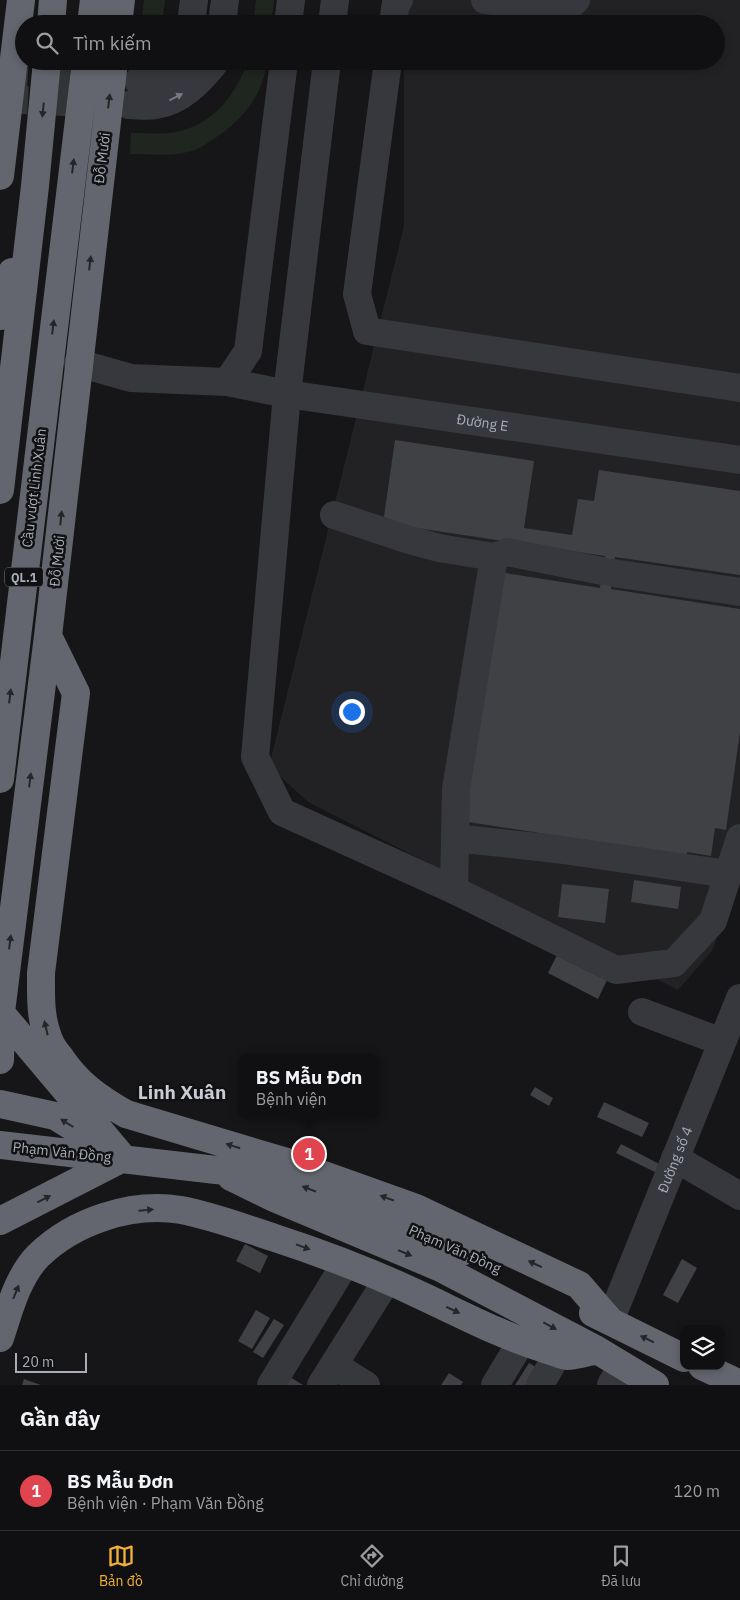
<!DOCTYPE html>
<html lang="vi">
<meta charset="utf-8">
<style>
body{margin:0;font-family:"IBM Plex Sans",sans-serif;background:#1e1e20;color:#f1f3f6}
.controls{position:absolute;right:15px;bottom:15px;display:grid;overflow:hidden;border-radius:10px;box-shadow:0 2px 8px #0003}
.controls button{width:45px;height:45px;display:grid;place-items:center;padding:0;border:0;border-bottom:1px solid #303032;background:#101012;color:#f1f3f6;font:25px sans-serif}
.scale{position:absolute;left:15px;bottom:12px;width:72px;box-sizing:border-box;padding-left:5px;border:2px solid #a8adb8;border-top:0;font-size:14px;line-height:18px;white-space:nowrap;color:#a8adb8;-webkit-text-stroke:4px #111113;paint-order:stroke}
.you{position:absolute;left:351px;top:711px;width:18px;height:18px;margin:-12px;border:4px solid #fff;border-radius:50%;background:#1a73e8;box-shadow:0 0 0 8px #1a73e833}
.badge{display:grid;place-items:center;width:32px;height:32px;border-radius:50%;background:#f2b134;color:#fff;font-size:16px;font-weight:700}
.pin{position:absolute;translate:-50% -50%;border:2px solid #fff;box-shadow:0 1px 5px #0006}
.popup{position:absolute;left:238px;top:1054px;width:142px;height:65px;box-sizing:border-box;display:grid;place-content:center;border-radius:10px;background:#101012;filter:drop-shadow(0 1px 4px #0005);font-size:16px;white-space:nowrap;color:#9c9d9f}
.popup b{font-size:19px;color:#f1f3f6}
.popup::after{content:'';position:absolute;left:50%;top:100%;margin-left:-10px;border:10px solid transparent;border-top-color:#101012}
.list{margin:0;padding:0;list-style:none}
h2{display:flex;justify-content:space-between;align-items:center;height:65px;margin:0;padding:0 20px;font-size:21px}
h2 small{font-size:16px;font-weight:400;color:#9c9d9f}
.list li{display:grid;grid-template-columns:32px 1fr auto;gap:15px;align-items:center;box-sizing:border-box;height:80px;padding:0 20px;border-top:1px solid #303032}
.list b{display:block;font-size:19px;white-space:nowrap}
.list p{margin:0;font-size:16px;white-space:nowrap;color:#9c9d9f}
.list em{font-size:16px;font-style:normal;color:#9c9d9f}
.icon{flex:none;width:28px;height:28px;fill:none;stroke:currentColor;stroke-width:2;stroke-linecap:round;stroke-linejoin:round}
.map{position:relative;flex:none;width:740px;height:1385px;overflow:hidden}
.search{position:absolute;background:#101012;box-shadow:0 2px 8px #0003;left:15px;right:15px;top:15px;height:55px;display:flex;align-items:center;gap:12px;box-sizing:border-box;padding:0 18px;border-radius:28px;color:#9c9d9f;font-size:19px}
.sheet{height:145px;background:#101012}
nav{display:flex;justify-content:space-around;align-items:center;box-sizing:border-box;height:70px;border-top:1px solid #303032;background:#101012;font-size:14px;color:#9c9d9f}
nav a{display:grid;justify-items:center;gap:2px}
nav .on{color:#f2b134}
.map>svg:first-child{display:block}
.built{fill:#222225}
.green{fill:#1e261f}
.building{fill:#404145}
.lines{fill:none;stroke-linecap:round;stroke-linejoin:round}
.minor-tunnel{stroke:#333438;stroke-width:28;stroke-dasharray:28 14;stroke-linecap:butt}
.minor{stroke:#37383d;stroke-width:28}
.highway{stroke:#63666e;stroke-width:28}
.oneway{fill:#757881}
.oneway2{fill:#26262a}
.labels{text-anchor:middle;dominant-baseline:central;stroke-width:5;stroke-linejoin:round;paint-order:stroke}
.shield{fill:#111113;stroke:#7b7e86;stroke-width:1}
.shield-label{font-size:12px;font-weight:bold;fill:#a8adb8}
.street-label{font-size:14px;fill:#a8adb8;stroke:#111113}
.district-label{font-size:19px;font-weight:bold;fill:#c9ccd4;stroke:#111113}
</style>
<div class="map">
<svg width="740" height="1385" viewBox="0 0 740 1385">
<rect width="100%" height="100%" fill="#161618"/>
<!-- built -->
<path class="built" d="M403,0h337v878l-28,73 -34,39 -370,-188 -39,-36 135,-540v-165h312v-37h-313z"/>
<!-- green -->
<path class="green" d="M144,0h21l-3,24h-21z
M256,0h18l-3,24h-18z
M248,61h19c-4,35 -26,61 -55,79 -5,3 -11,8 -17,10 -20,7 -43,4 -65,4l1,-21c16,0 34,2 50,-2 35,-10 55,-37 67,-70z"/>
<!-- building -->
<path class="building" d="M395,440l139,21 -10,67 48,7 6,-36 16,2 5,-31 141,21v84l-125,-18 -4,32 129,20v123l-14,98 -11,-2 -4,28 -24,-4 -2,15 -140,-21 1,-12 -84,-13 37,-249 101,16 5,-32 -222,-33z
M634,880l47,7 -3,22 -47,-7z
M562,884l47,5 -4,34 -47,-6z
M558,953l50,25 -10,21 -50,-26z
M535,1087l18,11 -4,8 -19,-11z
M604,1102l45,21 -7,14 -45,-20z
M621,1144l46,24 -4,8 -47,-23z
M245,1244l23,12 -8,17 -24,-12z
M682,1259l15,9 -19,35 -15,-8z
M256,1310l14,8 -18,31 -14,-8z
M274,1319l10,6 -21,33 -10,-6z
M529,1363l14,8 -9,14h-19z
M449,1373l14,9 -2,3h-20z
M290,1377l13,8h-18z
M24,1379l17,6h-19z"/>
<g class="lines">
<!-- minor-tunnel -->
<path class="minor-tunnel" d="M0,72l109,7
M0,99l129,6"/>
<!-- minor -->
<g class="minor">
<path d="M485,0l80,11 11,-11"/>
<path d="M191,24l3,-24"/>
<path d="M222,24l3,-24"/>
<path d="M288,24l3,-24"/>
<path d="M332,24l3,-24"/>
<path d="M393,24l3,-22 3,-2"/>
<path d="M327,61l-40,333 -32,363 27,55 172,78 162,80 58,-7 39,-42 27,-83"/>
<path d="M388,61l-31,233 10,37 373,57"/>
<path d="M138,81l32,-3 17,-17"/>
<path d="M129,105c8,0 19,2 27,0 25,-4 42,-22 57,-40l1,-4"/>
<path id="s1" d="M78,363l53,15 96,4 60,12 453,66"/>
<path d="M227,382l21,-31 36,-290"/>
<path d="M334,515l72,24 33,9 55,9"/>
<path d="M613,573l127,19"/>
<path d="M455,838l101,11 172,25"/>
<path d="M454,890l2,-101 38,-232 13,-5 95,19"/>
<path d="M642,1012l80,30"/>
<path d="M675,1158l65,38"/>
<path id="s2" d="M610,1321l130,-323"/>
<path d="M334,1365l32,20"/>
<path d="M271,1385l74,-121"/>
<path d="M321,1385l66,-105"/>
<path d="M495,1385l26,-43"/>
<path d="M540,1385l18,-32"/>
<path d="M611,1385l10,-19"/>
</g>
<!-- highway -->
<path class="highway" d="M51,24l2,-24
M91,24l3,-24
M118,24l3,-24
M0,176l21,-176
M0,316l12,-44
M0,490l35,-304 12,-125
M48,636l28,57 -35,280c0,22 -1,44 7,64 2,7 7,14 12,20 18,27 38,41 66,57l164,49 126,45 163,77 31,36
M0,779l86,-718
M0,1012l123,146
M0,1060l1,-48 47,-376 66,-575
M0,1104l55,12 48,30
M0,1145l216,25 56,5 171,66 21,10
M231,1177l41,20 169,71 156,82 58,35
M0,1221l123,-63
M593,1313l91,45
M0,1338c9,-27 17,-60 38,-82 36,-35 93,-54 143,-46 32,6 63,18 94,28 49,16 99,35 145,57 41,19 82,41 125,54 7,2 15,6 22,7 9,0 21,-4 30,-6
M702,1366l38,18"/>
</g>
<!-- one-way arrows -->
<defs><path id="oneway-solid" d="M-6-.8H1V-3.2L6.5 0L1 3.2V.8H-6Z" transform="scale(1.25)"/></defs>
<use class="oneway" href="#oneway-solid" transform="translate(176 97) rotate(-27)"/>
<g class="oneway2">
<use href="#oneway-solid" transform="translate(109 101) rotate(-83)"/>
<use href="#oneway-solid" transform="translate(43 110) rotate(96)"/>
<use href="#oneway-solid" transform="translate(73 166) rotate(-83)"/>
<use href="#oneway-solid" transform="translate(90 263) rotate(-83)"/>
<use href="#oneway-solid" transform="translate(53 327) rotate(-83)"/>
<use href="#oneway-solid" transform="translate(61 518) rotate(-84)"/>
<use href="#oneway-solid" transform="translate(10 696) rotate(-83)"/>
<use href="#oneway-solid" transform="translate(30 780) rotate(-83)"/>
<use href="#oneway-solid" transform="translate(10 942) rotate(-83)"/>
<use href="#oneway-solid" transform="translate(46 1028) rotate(-103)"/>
<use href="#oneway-solid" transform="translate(67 1123) rotate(-148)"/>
<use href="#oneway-solid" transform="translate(233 1146) rotate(-163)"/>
<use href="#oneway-solid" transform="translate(309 1189) rotate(-159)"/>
<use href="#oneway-solid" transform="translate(387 1198) rotate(-160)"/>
<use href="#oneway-solid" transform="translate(44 1199) rotate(-27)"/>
<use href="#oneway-solid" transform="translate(146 1210) rotate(-5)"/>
<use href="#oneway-solid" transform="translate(303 1247) rotate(20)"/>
<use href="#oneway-solid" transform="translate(405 1253) rotate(23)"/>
<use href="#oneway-solid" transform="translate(535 1264) rotate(-155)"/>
<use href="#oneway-solid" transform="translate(16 1292) rotate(-68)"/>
<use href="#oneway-solid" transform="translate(453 1310) rotate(25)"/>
<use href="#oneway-solid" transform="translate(550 1326) rotate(28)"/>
<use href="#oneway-solid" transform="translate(647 1339) rotate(-154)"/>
</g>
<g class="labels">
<!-- shield labels -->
<rect class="shield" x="5" y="567.5" width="38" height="19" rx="4"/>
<g class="shield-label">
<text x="24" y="577">QL.1</text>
</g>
<!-- street labels -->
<g class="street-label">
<text transform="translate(102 158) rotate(-83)">Đỗ Mười</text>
<text stroke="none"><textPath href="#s1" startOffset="410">Đường E</textPath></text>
<text transform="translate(34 488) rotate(-83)">Cầu vượt Linh Xuân</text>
<text transform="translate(57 561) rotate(-84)">Đỗ Mười</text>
<text transform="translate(62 1152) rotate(6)">Phạm Văn Đồng</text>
<text stroke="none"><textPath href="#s2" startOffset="174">Đường số 4</textPath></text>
<text transform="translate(455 1249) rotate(24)">Phạm Văn Đồng</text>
</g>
<!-- district labels -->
<g class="district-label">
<text x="182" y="1092">Linh Xuân</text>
</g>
</g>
</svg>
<div class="controls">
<button><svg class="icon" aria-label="layers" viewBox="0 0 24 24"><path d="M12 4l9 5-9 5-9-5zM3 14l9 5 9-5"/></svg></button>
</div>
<div class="scale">20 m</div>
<div class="you"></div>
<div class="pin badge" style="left:309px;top:1154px;background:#e0444e">1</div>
<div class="popup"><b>BS Mẫu Đơn</b>Bệnh viện</div>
<div class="search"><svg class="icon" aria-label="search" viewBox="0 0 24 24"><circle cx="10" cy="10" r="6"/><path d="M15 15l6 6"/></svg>Tìm kiếm</div>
</div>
<section class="sheet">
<h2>Gần đây<small></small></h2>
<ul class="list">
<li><span class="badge" style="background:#e0444e">1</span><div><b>BS Mẫu Đơn</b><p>Bệnh viện · Phạm Văn Đồng</p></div><em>120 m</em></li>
</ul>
</section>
<nav>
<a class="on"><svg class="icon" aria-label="map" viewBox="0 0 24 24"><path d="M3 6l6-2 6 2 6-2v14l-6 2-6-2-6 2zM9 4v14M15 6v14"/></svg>Bản đồ</a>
<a><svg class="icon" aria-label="directions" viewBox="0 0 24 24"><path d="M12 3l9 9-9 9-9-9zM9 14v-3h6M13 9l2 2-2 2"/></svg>Chỉ đường</a>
<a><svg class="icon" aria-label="saved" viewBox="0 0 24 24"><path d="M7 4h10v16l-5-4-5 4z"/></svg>Đã lưu</a>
</nav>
